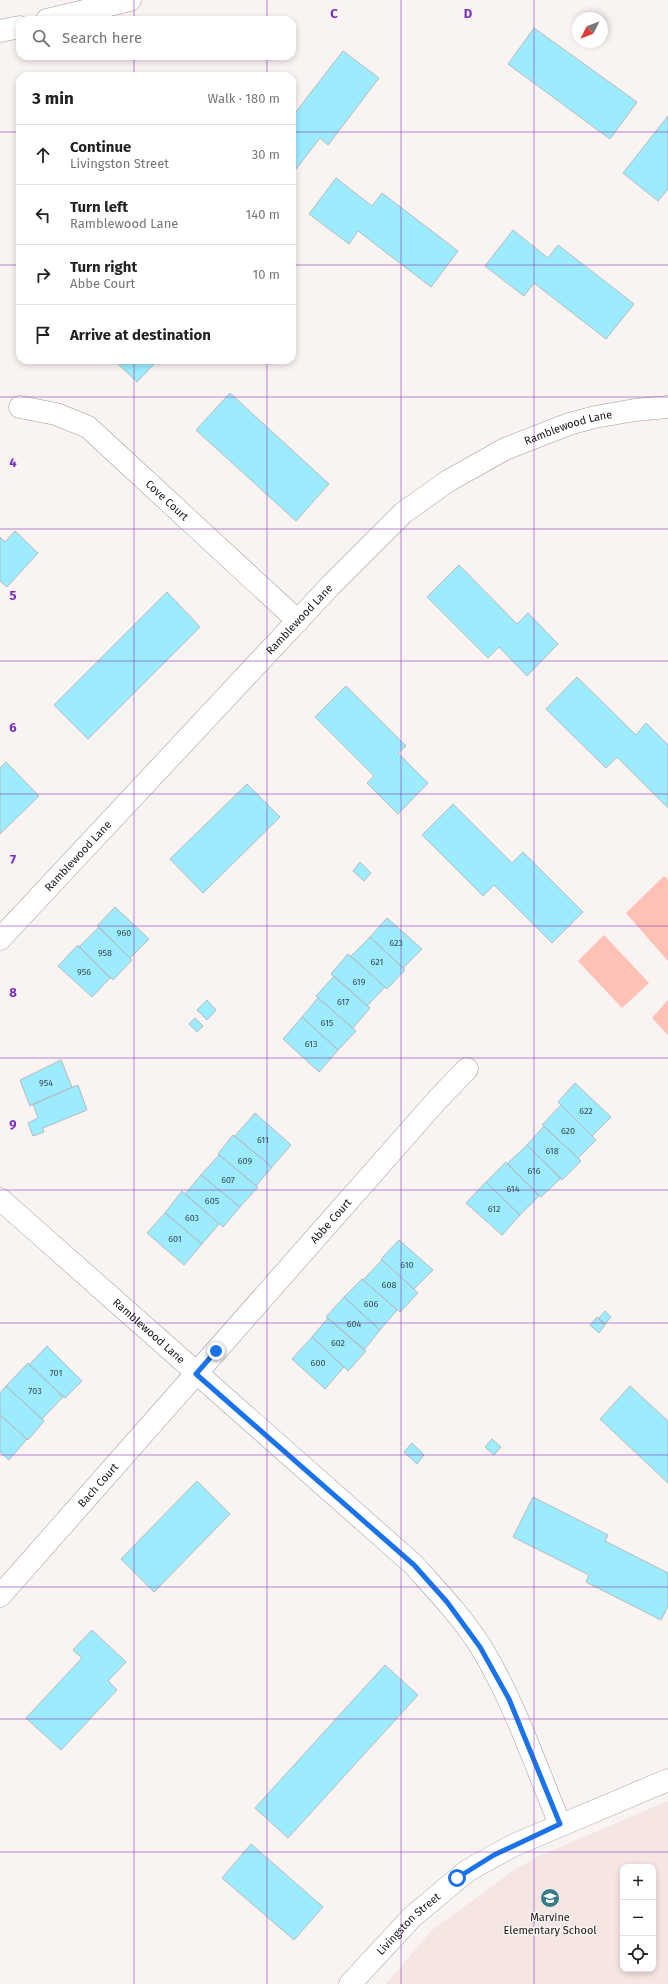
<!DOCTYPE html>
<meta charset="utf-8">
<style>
body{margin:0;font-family:"Fira Sans",sans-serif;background:#f2f2f2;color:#222}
.controls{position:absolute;right:12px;bottom:12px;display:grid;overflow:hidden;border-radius:8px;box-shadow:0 2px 6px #0003}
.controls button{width:36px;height:36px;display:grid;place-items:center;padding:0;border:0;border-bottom:1px solid #e0e0e0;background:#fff;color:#222;font:20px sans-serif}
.compass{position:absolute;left:572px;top:12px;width:36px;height:36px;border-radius:50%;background:#fff;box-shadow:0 2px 6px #0003;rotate:228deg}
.stop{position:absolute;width:12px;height:12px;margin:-9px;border:3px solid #1a73e8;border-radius:50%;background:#fff}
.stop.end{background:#1a73e8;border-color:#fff;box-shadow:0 1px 4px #0008}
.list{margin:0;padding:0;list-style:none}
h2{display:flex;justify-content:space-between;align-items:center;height:52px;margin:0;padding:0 16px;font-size:17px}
h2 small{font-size:13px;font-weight:400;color:#767676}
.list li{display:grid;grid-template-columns:26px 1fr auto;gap:12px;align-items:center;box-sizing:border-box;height:60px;padding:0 16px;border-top:1px solid #e0e0e0}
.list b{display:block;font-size:15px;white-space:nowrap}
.list p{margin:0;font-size:13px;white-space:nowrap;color:#767676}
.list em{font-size:13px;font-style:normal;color:#767676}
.icon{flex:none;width:22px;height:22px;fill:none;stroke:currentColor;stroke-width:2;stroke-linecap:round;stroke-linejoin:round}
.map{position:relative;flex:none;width:668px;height:1984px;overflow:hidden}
.search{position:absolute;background:#fff;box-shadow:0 2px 6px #0003;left:16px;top:16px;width:280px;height:44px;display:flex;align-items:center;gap:10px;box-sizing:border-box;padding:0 14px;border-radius:12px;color:#767676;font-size:15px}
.panel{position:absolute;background:#fff;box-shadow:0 2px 6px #0003;left:16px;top:72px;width:280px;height:292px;border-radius:12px}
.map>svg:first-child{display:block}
.built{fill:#f5e5e3;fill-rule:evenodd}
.green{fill:#ffc1b6}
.building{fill:#9debfe;stroke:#b5bbbc}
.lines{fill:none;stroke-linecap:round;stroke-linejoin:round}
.street-casing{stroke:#a09b99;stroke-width:23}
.primary-casing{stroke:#a09b99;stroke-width:23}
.street{stroke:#fff;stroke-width:22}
.primary{stroke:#fff;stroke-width:22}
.route{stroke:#1a73e8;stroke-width:5}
.grid{fill:none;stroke:#7b2cbf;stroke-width:1;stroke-opacity:0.55}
.labels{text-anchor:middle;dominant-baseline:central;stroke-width:3;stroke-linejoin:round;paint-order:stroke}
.number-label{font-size:9px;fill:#3b4d51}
.street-label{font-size:11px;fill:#1a1817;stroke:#f9f3f2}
.poi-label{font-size:11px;fill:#1a1817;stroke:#f9f3f2}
.grid-label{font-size:13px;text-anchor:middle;font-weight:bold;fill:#7b2cbf;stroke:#f9f3f2;stroke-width:3;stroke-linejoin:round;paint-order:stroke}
</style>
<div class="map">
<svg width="668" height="1984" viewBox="0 0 668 1984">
<rect width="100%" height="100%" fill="#f9f3f2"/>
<!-- built -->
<path class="built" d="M668,1801v183h-282l45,-53 83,-61 23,-13zM623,1867h30v102h-30z"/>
<!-- green -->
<path class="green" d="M664,876l4,4v81l-42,-48z
M604,935l45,48 -27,25 -44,-47z
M668,1000v35l-16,-17z"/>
<!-- building -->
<path class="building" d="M534,28l103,74 -27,37 -102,-75z
M343,51l36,27 -51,67 -8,-7 -27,35 -1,-2v-54z
M668,116v73l-10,12 -35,-28z
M336,178l36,28 10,-13 76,58 -27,36 -73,-56 -9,13 -40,-30z
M513,230l35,28 10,-13 76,59 -28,35 -72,-56 -10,13 -39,-30z
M114,360h44l-21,22z
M230,393l99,91 -33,37 -100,-91z
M15,531l23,22 -31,34 -7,-6v-44l5,5z
M459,565l58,59 11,-11 30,31 -31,32 -28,-29 -11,11 -61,-61z
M167,592l33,35 -112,112 -34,-34z
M577,677l59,58 10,-12 22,22v63l-51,-51 -11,11 -60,-59z
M346,686l60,60 -8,7 30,30 -30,31 -31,-31 7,-7 -59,-59z
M6,762l33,34 -39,38v-66z
M247,784l33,33 -77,76 -33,-34z
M453,804l59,59 11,-11 60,60 -31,31 -58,-58 -11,11 -61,-61z
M360,862l11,11 -7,8 -11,-10z
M115,907l34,32 -19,19 -33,-32z
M387,918l35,31 -19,19 -33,-31z
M99,927l33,33 -19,20 -34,-33z
M370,937l35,33 -18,19 -36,-33z
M78,945l32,33 -18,19 -34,-31z
M348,954l37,33 -18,19 -36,-32z
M334,976l36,32 -17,20 -37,-32z
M318,998l38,33 -18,19 -36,-33z
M207,1000l9,10 -9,10 -10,-10z
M302,1017l36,33 -19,22 -36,-33z
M195,1018l8,8 -6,6 -8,-8z
M61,1060l11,27 -42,19 -10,-26z
M575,1083l36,34 -19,19 -34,-34z
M78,1085l9,25 -44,18 1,4 -11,4 -5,-13 10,-5 -5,-14z
M561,1105l35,35 -18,18 -36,-33z
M255,1113l36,32 -19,22 -37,-31z
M544,1126l37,35 -19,19 -35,-35z
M233,1135l39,32 -16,19 -38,-32z
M527,1145l34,33 -20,19 -34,-33z
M219,1155l39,32 -18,20 -39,-32z
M506,1162l33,34 -19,19 -34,-33z
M201,1175l39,32 -17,20 -38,-33z
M486,1182l34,33 -18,20 -36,-32z
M182,1191l37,33 -17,20 -37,-31z
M165,1213l37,31 -18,21 -37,-32z
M399,1240l34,30 -19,19 -33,-30z
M382,1260l36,33 -18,19 -37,-32z
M362,1279l35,31 -17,20 -36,-33z
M344,1297l36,33 -16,20 -38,-33z
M605,1311l6,6 -6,7 -6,-6z
M597,1317l8,8 -6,8 -9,-8z
M328,1318l38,33 -18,20 -36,-34z
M312,1337l32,30 -19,22 -33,-30z
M47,1346l35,35 -17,17 -36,-33z
M28,1363l35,34 -21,22 -36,-33z
M6,1386l38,35 -16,19 -28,-25v-22z
M630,1386l38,35v62l-68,-64z
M0,1415l27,24 -18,21 -9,-8z
M492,1439l9,8 -7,8 -9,-8z
M412,1443l12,12 -7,9 -13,-12z
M197,1481l33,33 -76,78 -33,-33z
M533,1497l75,38 -3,6 63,32v33l-7,14 -75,-38 3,-7 -76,-38z
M92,1630l34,32 -18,19 9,9 -56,60 -35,-32 56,-60 -9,-8z
M385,1665l33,30 -130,143 -33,-30z
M251,1844l72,63 -29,33 -72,-62z"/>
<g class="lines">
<defs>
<g id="street">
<path id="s1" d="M20,407l36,7 32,13 210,194"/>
<path id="s2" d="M0,939l331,-354 72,-72 45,-32 57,-32 64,-25 26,-7 40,-7 33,-3"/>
<path id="s3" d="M0,1199l414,366c23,26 48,52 67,82 34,56 54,118 79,177"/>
<path id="s4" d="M0,1596l438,-497 29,-30"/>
<path id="s5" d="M350,1984l62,-67 55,-46 47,-26 154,-65"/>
</g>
<path id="primary" d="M47,20l83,-20
M0,31l20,-4"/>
</defs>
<!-- street casing -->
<use href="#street" class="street-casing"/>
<!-- primary casing -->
<use href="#primary" class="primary-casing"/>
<!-- street -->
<use href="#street" class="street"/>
<!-- primary -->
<use href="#primary" class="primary"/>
</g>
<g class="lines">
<!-- route -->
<path class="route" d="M216,1351l-20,23 218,191 33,37 33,45 29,52 51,125 -66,31 -37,23"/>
</g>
<!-- grid -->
<path class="grid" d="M134,0v20M267,0v20M401,0v1984M534,0v1984M134,56v20M267,56v20M0,132h20M292,132h376M0,265h20M292,265h376M134,360v1624M267,360v1624M0,397h668M0,529h668M0,661h668M0,794h668M0,926h668M0,1058h668M0,1190h668M0,1323h668M0,1455h668M0,1587h668M0,1719h668M0,1852h668"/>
<!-- icons -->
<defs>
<symbol id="school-disc" viewBox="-11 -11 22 22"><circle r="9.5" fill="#377c8a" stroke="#f9f3f2"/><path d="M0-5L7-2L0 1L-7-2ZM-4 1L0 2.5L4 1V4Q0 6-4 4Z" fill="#fff"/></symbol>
</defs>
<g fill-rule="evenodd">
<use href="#school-disc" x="539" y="1887" width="22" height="22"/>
</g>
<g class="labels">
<!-- number labels -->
<g class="number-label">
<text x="124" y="933">960</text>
<text x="396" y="943">623</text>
<text x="105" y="953">958</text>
<text x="377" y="962">621</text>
<text x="84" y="972">956</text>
<text x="359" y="982">619</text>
<text x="343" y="1002">617</text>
<text x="327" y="1023">615</text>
<text x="311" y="1044">613</text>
<text x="46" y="1083">954</text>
<text x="586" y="1111">622</text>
<text x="568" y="1131">620</text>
<text x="263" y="1140">611</text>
<text x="552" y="1151">618</text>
<text x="245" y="1161">609</text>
<text x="534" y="1171">616</text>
<text x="228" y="1180">607</text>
<text x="513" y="1189">614</text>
<text x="212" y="1201">605</text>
<text x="494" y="1209">612</text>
<text x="192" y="1218">603</text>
<text x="175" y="1239">601</text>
<text x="407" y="1265">610</text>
<text x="389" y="1285">608</text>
<text x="371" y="1304">606</text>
<text x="354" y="1324">604</text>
<text x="338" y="1343">602</text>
<text x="318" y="1363">600</text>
<text x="56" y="1373">701</text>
<text x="35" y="1391">703</text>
</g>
<!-- street labels -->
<g class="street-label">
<text stroke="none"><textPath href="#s2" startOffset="774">Ramblewood Lane</textPath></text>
<text stroke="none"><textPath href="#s1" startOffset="179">Cove Court</textPath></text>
<text stroke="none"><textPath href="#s2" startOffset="438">Ramblewood Lane</textPath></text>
<text stroke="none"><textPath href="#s2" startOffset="114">Ramblewood Lane</textPath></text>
<text stroke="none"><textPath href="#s4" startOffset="500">Abbe Court</textPath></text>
<text stroke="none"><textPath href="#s3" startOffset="199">Ramblewood Lane</textPath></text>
<text stroke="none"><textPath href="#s4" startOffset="148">Bach Court</textPath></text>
<text stroke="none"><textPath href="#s5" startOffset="84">Livingston Street</textPath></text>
</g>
<!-- poi labels -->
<g class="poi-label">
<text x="550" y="1917">Marvine<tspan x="550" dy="13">Elementary School</tspan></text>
</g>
</g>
<g class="grid-label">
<text x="334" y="18">C</text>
<text x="468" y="18">D</text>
<text x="13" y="467">4</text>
<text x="13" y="600">5</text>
<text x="13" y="732">6</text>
<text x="13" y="864">7</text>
<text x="13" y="997">8</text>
<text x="13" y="1129">9</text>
</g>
</svg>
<div class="controls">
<button>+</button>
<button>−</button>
<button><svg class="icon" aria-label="locate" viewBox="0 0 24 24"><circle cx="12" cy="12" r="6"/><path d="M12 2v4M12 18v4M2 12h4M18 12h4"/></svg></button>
</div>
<svg class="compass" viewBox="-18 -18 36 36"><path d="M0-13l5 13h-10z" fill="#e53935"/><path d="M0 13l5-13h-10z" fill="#767676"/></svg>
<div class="stop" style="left:457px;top:1878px"></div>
<div class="stop end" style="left:216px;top:1351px"></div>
<div class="search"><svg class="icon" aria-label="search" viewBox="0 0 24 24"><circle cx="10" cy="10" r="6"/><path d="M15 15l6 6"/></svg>Search here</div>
<section class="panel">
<h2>3 min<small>Walk · 180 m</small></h2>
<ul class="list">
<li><svg class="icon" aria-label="ahead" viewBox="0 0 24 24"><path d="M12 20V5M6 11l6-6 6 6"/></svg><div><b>Continue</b><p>Livingston Street</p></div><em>30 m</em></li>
<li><svg class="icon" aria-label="left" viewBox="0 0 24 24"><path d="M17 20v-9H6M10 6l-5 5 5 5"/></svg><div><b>Turn left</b><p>Ramblewood Lane</p></div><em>140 m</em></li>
<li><svg class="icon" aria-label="right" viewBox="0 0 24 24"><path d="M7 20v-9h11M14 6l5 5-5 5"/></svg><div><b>Turn right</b><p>Abbe Court</p></div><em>10 m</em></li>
<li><svg class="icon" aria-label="arrive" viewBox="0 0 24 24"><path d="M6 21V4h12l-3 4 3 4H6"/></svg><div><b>Arrive at destination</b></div></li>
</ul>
</section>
</div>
